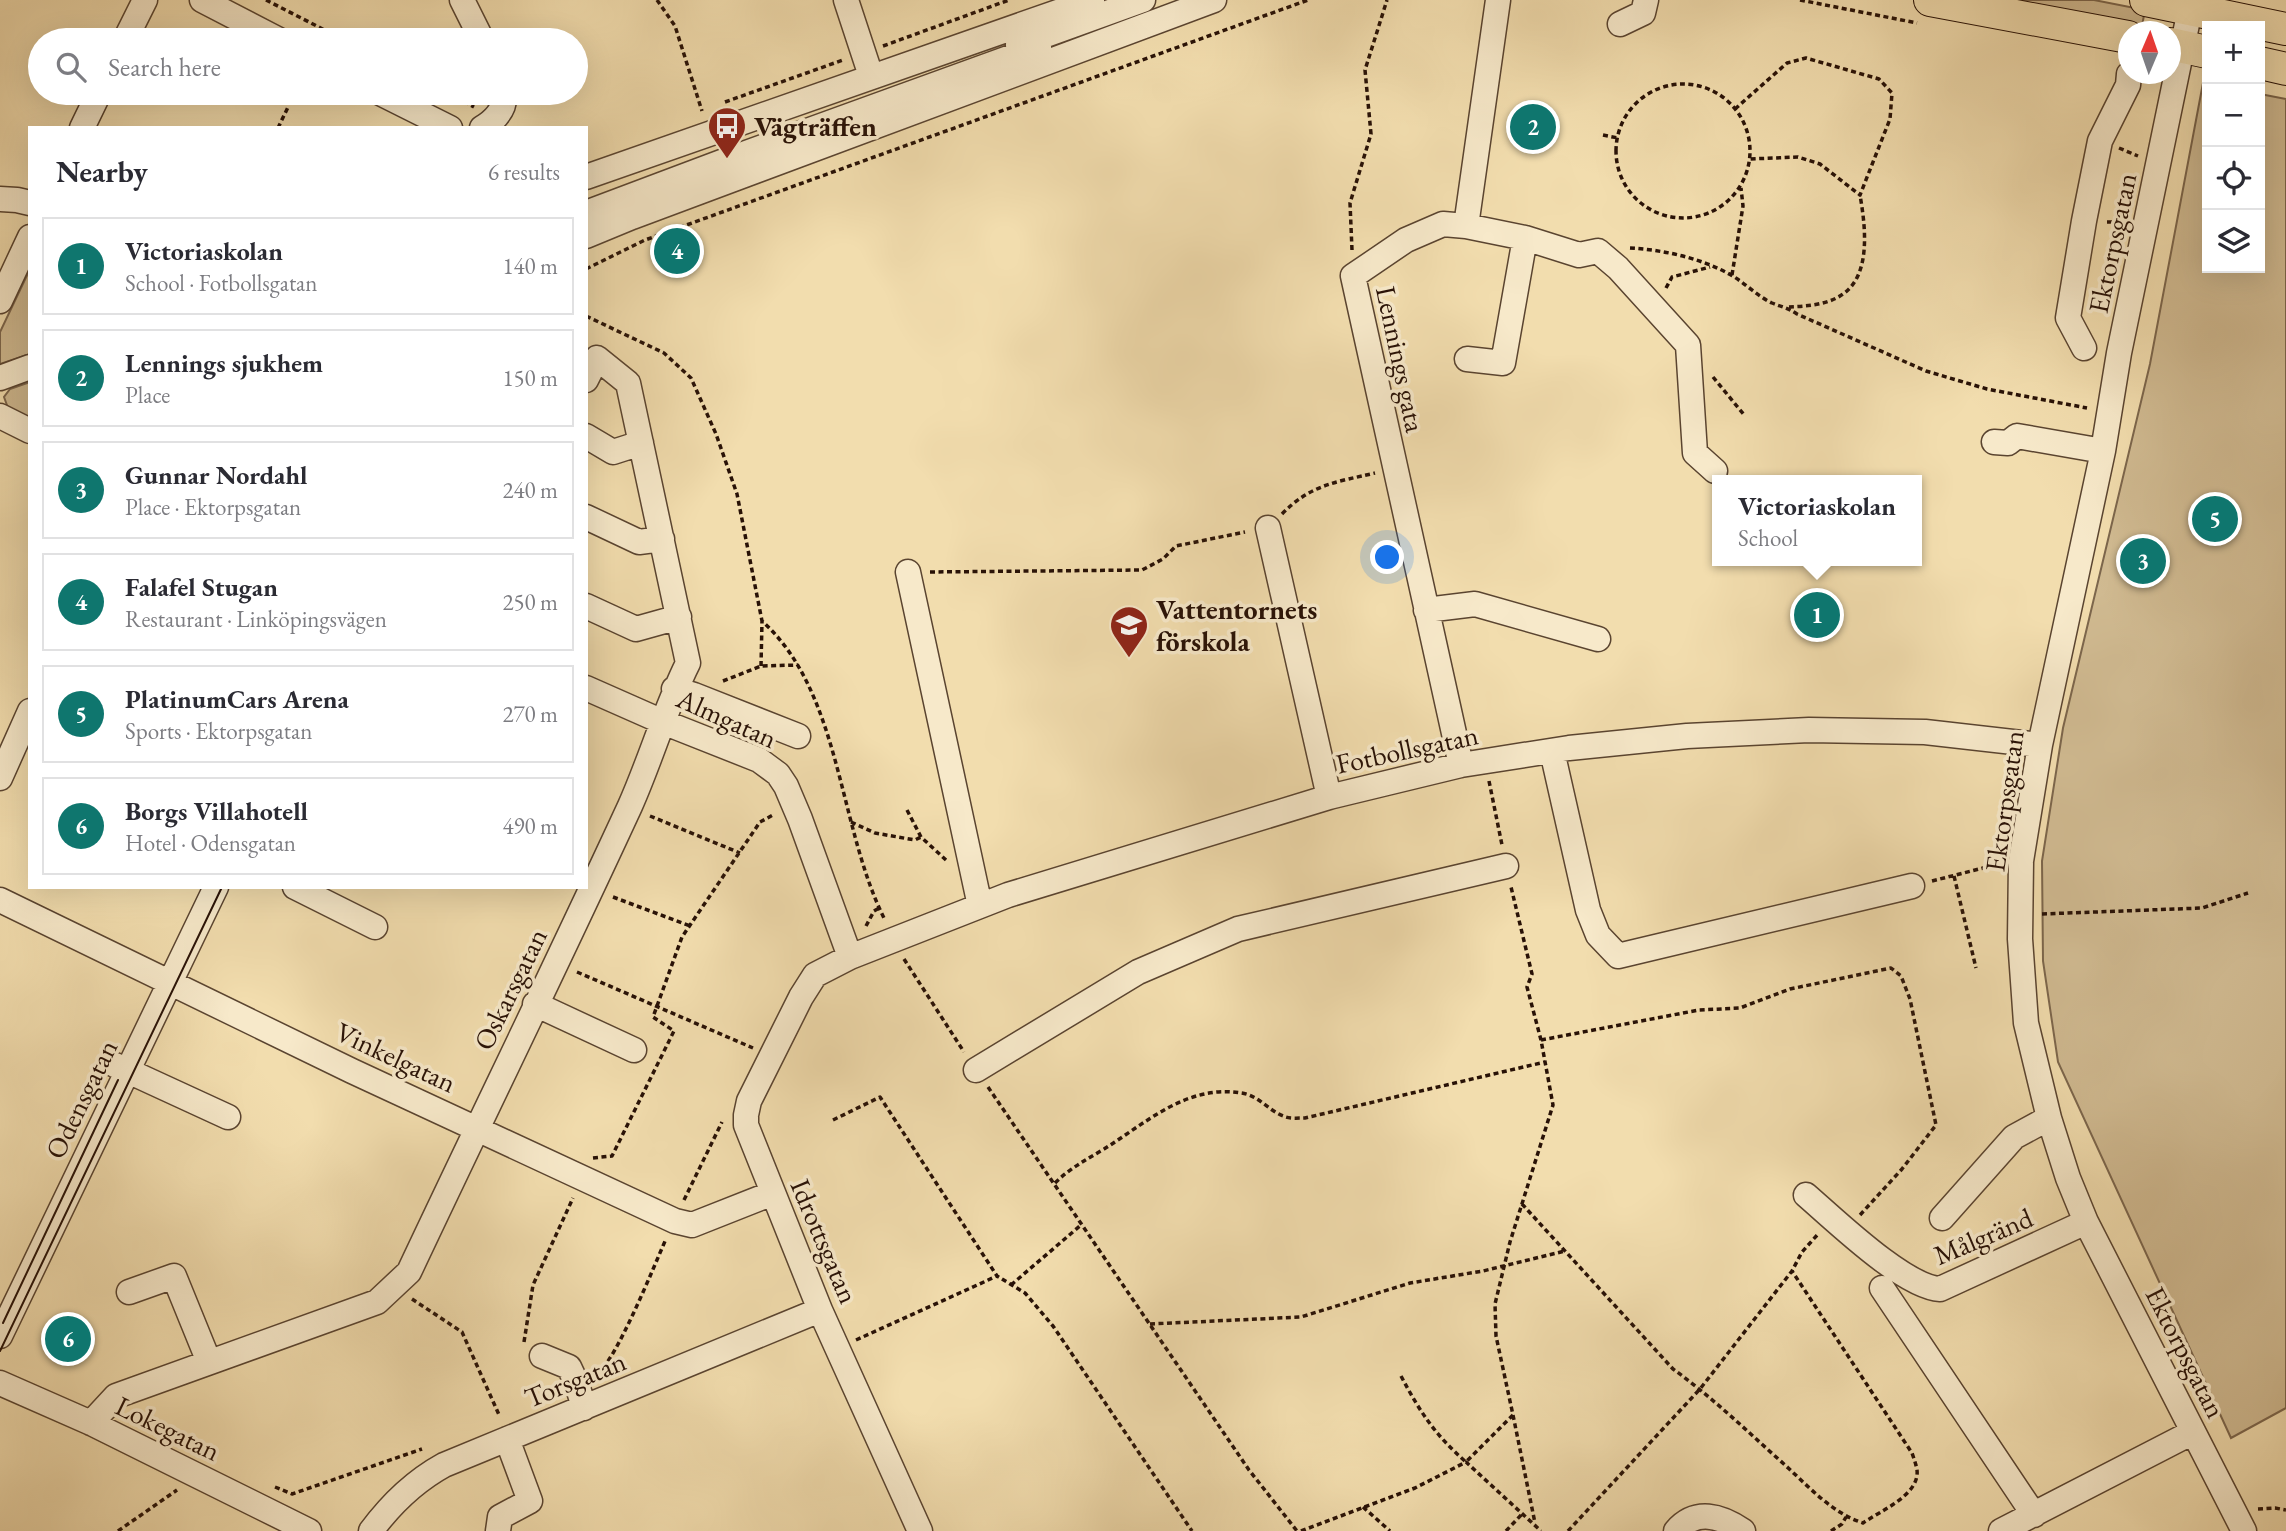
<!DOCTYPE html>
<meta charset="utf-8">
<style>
body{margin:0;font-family:"EB Garamond",serif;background:#f2f2f3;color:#2b2b33}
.controls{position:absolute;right:21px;top:21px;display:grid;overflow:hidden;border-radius:0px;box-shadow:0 7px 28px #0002}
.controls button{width:63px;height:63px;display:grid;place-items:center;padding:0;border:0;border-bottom:2px solid #e1e1e2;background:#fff;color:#2b2b33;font:35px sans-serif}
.compass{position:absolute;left:2118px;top:21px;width:63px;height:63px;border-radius:50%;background:#fff;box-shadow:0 7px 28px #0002;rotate:2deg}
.you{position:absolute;left:1388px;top:558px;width:24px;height:24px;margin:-18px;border:5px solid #fff;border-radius:50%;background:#1a73e8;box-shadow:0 0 0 10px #1a73e833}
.badge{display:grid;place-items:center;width:46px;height:46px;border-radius:50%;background:#0f766e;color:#fff;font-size:23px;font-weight:700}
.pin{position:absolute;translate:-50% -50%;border:4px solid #fff;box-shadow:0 2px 7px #0006}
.popup{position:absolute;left:1712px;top:475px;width:210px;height:91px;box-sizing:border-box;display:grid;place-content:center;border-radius:0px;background:#fff;filter:drop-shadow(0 2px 5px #0005);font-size:23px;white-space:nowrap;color:#7c7c81}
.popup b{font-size:26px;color:#2b2b33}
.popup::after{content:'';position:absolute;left:50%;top:100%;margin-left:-14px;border:14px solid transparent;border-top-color:#fff}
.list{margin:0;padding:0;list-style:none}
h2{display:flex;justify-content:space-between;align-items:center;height:91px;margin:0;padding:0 28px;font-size:30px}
h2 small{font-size:23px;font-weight:400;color:#7c7c81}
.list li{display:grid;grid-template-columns:46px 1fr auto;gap:21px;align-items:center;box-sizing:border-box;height:98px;margin:0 14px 14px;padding:0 14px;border:2px solid #e1e1e2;border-radius:0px}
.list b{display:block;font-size:26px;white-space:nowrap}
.list p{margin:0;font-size:23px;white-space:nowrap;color:#7c7c81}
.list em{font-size:23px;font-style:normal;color:#7c7c81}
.icon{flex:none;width:38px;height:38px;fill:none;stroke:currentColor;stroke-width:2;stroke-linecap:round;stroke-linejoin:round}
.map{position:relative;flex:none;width:2286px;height:1531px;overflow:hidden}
.search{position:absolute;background:#fff;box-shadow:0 7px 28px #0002;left:28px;top:28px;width:560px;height:77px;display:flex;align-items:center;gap:18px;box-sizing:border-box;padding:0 24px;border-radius:38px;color:#7c7c81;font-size:26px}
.panel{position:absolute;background:#fff;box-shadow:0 7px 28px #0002;left:28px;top:126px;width:560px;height:763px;border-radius:0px}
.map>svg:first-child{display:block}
.green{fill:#d0ba91;stroke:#7c664c;stroke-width:2}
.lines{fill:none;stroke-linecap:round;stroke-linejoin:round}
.minor-casing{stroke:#5a4430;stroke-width:27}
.major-casing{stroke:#281106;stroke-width:34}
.path{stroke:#281106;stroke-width:3.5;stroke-dasharray:5 3.5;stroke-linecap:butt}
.minor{stroke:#f7e9ca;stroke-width:24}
.major{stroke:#f2ddae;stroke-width:32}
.tram{stroke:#281106;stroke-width:2}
.labels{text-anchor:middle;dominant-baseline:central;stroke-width:7;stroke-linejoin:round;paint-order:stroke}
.poi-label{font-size:28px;font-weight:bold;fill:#281106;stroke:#f7e9ca;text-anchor:start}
.street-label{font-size:28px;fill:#281106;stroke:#f7e9ca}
</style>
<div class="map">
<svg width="2286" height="1531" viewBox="0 0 2286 1531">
<rect width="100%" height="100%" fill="#f2ddae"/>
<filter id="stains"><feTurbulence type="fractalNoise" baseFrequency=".00286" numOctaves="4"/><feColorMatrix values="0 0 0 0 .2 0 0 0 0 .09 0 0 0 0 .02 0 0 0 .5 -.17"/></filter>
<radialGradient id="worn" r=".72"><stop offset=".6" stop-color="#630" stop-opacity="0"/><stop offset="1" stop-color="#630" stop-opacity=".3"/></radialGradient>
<!-- green -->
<path class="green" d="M1973,0h121l51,10 -4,21z
M2203,83l4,1v184h53v-174l26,5v1309l-55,30 -173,-376 -15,-101 -1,-100 21,-133 87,-364z
M30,269v85l-30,10v-32z
M30,382v36l-22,-10 -4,-11 6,-8z"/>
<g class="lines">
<defs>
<path id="minor" d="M202,0l77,40
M462,0l20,40
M846,0l25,76
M2192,0l-73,353 -16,98 -63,294 -19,116 -1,78 6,84 23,95 19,60 18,44 158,309
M1620,24l23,-11 3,-13
M125,40l20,-40
M1018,45l125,-45
M380,93l70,35
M82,128l17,-35
M482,128c13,-8 24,-19 22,-35
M586,177l506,-177
M0,199l17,1 13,3
M586,213l141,-53 312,-113
M1466,226l32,-226
M586,236l46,-19 582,-217
M0,301l30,-64
M2084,348l-16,-30 16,-97 16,-80 28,-56 1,-11
M1467,359l36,4 22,-125
M0,378l30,-11
M0,416l30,15
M586,436l27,16 28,-9
M1994,442l14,1 9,-7 86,15
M586,517l53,25 23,-3
M1268,528l61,269
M908,572l72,334
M586,606l50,23 43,-12
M1426,610l49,-6 123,35
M586,688l77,34 96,38 19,14 8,12 14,33 50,138
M674,689l20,6 104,41
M1552,751l36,159 10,25 20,21 294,-70
M1461,765l-108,-489 53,-36 37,-16 23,2 59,12 54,17 19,-4 20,17 70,77 7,108 20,18
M0,778l30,-67
M295,887l80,40
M0,900l352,171 323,150 17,4 81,-32
M535,1004l99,46
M115,1065l113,52
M976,1070l162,-98 100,-43 268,-63
M1806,1195c29,25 98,92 134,94l146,-67
M1942,1218l72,-81 35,-19
M1882,1288l152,227
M129,1292l45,-16 35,86
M0,1336l216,-449
M542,1356l27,11 8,17 7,24
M0,1383l91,40 218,108
M91,1423l25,-27 261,-94 32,-30c73,-155 149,-310 221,-466 21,-47 35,-97 58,-143l-60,-280 -31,-25 -11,22
M371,1531c20,-27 44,-50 73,-66l376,-155
M498,1531l2,-14 30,-16 -23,-62
M920,1531l-100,-221 -74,-185v-10l3,-14 52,-104 14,-22 35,-18 158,-62 321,-98 132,-32 108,-17 118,-12 122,-6 116,2 115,13
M1676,1531c20,-23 45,-15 67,0
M2001,1531l192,-99"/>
<path id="major" d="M1930,0l198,37
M2146,0l140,29
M2170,44l37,8
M2260,63l26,6"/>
</defs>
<!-- minor casing -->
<use href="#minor" class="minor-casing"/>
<!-- major casing -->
<use href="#major" class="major-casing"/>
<!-- path -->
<path class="path" d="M266,0l78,40
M657,0l18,26 27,85
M1800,0l117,23
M883,46l126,-46
M1616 151a67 67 0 1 1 134 0a67 67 0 1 1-134 0Z
M449,93l25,14
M534,93l4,7
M466,102l13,-9
M725,102l118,-42
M1735,109l52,-46 19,-5 73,21 13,14 -2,26 -30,76 -40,-31 -22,-7 -49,2
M278,128l11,-23
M1603,135l15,3
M2119,148l19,8
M2107,222h17
M1630,248c34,2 71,10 101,27 14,8 26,21 41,28 10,4 16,5 25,11l129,57 61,18 100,19
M1352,250l-2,-47 21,-69 -6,-64 22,-70
M586,269l59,-29 663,-240
M1732,275l11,-69 -2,-18
M1666,288l6,-11 38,-10
M1789,307c18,-1 39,-2 54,-13 29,-20 22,-70 17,-99
M586,316l78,37 27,25 25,56 21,60 25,127c80,72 76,207 123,299
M1713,377l32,39
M1282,514c29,-30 55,-32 93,-41
M930,572l212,-2 21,-11 13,-13 69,-14
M761,666l1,-45
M723,681l38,-15 37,-1
M1489,781l13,64
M907,810l14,27 25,23
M650,816l90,37
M851,822l24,11 40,7 6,-3
M1954,876l22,92
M1932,881l67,-17
M613,897l77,29
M2042,914l160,-6 46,-15
M866,926l8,-15 5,-3
M904,959l60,93
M577,972l176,76
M1541,1040l158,-30 41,-2 50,-19 101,-21 10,8 9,23 26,126 -34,44 -42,46
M988,1087l261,383 48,61
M833,1120l47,-23 117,179 28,17 28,33 139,205
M593,1158l19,-2 62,-125 -21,-14 29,-80 78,-115 13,-7
M1055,1183c15,-15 31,-23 49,-34 42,-26 83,-65 137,-56 17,2 27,17 42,23 6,3 15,2 22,2l240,-56
M684,1200l38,-78
M1522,1204l151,165c40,29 75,63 112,96 24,22 47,48 78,58 17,-12 57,-28 54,-53 -1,-6 -3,-11 -5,-17l-120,-182
M1011,1285l70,-60
M412,1299l50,33 38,85
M1150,1324l151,-7 109,-34 73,-12 82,-20
M856,1340l141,-64
M524,1342l9,-57 40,-87
M597,1374c19,-13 57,-108 69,-135
M1401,1376c19,36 34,59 65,86l47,-47 -17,-79 -1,-32 15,-62 43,-137 -12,-65 -14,-53 5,-13 -21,-87
M1513,1415l22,108
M275,1487l17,7 130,-45
M1363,1507l27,24
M2258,1509l17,-1 11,2
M118,1531l59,-41
M1301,1531l114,-43 51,-26 75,69
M1506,1531l17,-18
M1568,1531l132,-142 92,-118 10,-19 17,-19
M1831,1531l11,-7 4,-7"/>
<!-- minor -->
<use href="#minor" class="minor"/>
<!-- major -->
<use href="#major" class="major"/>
<!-- tram -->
<path class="tram" d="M3,1323l115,-243
M0,1351l222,-464"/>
</g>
<!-- icons -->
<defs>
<symbol id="bus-pin" viewBox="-11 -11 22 30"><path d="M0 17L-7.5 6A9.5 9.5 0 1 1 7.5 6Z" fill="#8f2418" stroke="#f7e9ca"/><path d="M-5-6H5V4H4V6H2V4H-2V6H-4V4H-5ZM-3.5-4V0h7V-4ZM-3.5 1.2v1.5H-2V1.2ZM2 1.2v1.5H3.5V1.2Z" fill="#fff"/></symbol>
<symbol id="school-pin" viewBox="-11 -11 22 30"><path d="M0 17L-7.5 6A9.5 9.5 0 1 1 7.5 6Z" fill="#8f2418" stroke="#f7e9ca"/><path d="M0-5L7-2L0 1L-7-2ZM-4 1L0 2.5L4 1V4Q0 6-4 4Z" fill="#fff"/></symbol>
</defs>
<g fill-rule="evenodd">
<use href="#bus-pin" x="705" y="104" width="44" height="60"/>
<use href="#school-pin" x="1107" y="603" width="44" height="60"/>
</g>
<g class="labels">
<!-- poi labels -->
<g class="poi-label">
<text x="754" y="126">Vägträffen</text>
<text x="1156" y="609">Vattentornets<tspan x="1156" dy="32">förskola</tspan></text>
</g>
<!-- street labels -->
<g class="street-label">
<text transform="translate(2112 243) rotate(-78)">Ektorpsgatan</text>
<text transform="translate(1401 359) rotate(78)">Lennings gata</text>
<text transform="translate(727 718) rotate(24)">Almgatan</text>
<text transform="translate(1407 749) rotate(-12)">Fotbollsgatan</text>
<text transform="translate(2004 801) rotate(-82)">Ektorpsgatan</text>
<text transform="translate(510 989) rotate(-64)">Oskarsgatan</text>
<text transform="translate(396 1057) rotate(25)">Vinkelgatan</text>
<text transform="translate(81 1099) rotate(-64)">Odensgatan</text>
<text transform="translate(1983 1236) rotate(-23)">Målgränd</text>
<text transform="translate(825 1241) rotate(67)">Idrottsgatan</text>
<text transform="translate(2186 1352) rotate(63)">Ektorpsgatan</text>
<text transform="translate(575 1379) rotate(-22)">Torsgatan</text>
<text transform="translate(168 1428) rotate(26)">Lokegatan</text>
</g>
</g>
<rect width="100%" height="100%" filter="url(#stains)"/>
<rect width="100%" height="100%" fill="url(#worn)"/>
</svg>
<div class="controls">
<button>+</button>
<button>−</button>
<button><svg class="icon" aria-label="locate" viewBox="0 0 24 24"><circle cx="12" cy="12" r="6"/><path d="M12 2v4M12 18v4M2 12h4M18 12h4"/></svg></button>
<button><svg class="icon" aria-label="layers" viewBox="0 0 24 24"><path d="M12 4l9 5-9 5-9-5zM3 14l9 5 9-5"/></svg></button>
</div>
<svg class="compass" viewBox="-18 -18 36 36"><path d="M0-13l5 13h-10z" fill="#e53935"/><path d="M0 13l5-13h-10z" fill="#7c7c81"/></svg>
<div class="you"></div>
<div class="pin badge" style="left:1817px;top:615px">1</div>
<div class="popup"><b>Victoriaskolan</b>School</div>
<div class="pin badge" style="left:1533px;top:127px">2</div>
<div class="pin badge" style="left:2143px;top:561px">3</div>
<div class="pin badge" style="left:677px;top:251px">4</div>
<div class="pin badge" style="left:2215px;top:519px">5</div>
<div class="pin badge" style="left:68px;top:1339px">6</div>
<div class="search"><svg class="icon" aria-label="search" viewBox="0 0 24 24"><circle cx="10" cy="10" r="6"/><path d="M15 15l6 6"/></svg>Search here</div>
<section class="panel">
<h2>Nearby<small>6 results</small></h2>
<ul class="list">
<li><span class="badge">1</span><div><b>Victoriaskolan</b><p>School · Fotbollsgatan</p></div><em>140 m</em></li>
<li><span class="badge">2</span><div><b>Lennings sjukhem</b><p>Place</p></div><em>150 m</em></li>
<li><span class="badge">3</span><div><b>Gunnar Nordahl</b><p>Place · Ektorpsgatan</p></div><em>240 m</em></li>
<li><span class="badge">4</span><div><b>Falafel Stugan</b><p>Restaurant · Linköpingsvägen</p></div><em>250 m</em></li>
<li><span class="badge">5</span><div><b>PlatinumCars Arena</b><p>Sports · Ektorpsgatan</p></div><em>270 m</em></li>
<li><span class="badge">6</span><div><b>Borgs Villahotell</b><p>Hotel · Odensgatan</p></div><em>490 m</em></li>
</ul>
</section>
</div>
